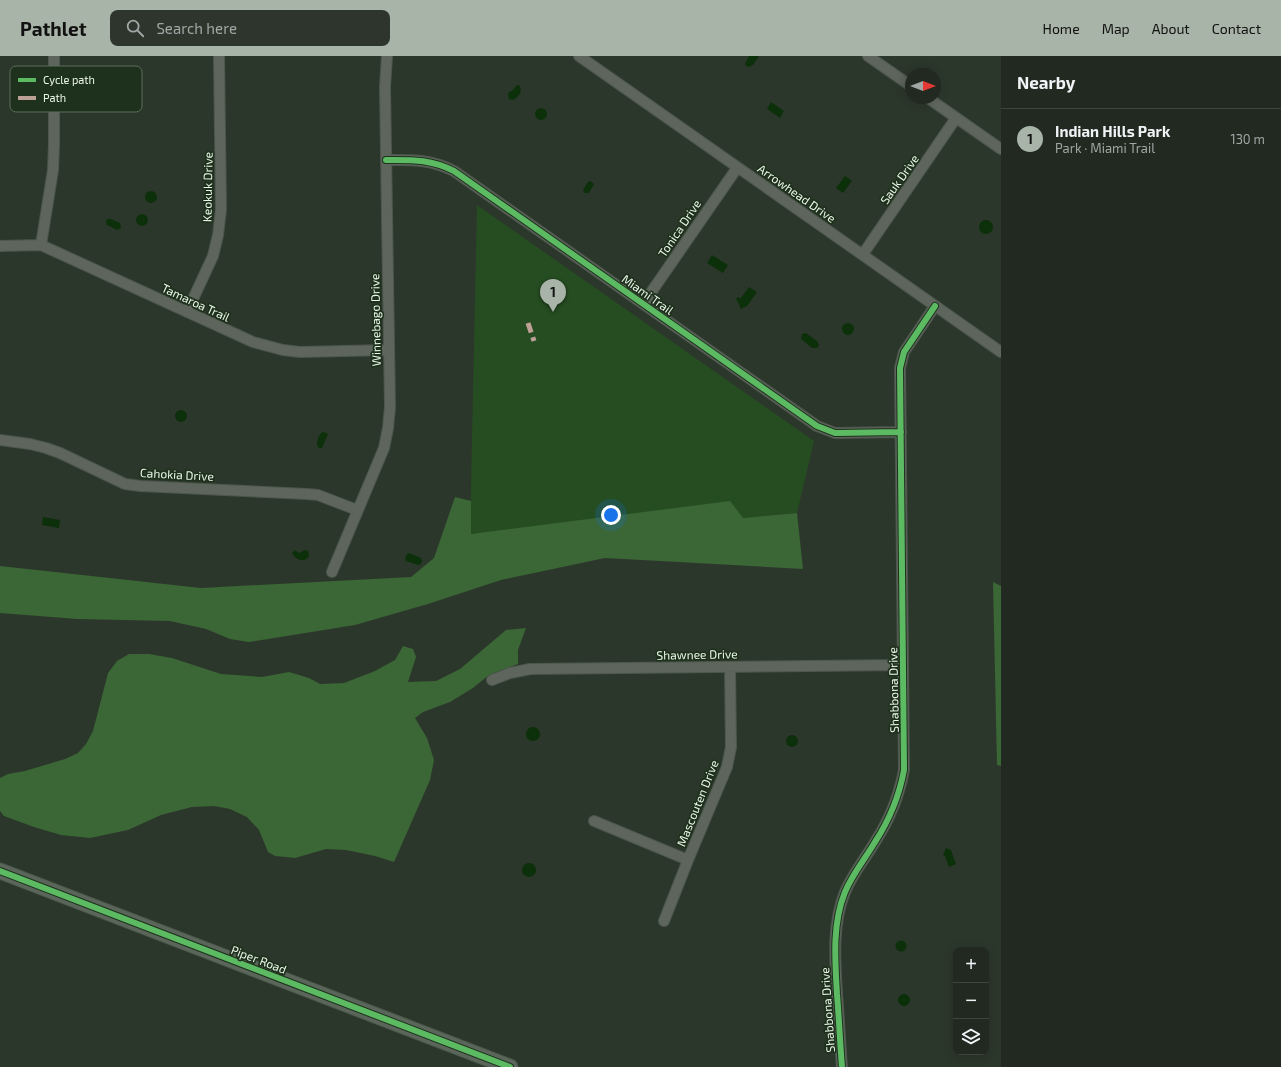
<!DOCTYPE html>
<meta charset="utf-8">
<style>
body{margin:0;font-family:"Exo 2",sans-serif;background:#2d352d;color:#f1f3f6}
.controls{position:absolute;right:12px;bottom:12px;display:grid;overflow:hidden;border-radius:8px;box-shadow:0 2px 10px #0003}
.controls button{width:36px;height:36px;display:grid;place-items:center;padding:0;border:0;border-bottom:1px solid #3e453e;background:#212920;color:#f1f3f6;font:20px sans-serif}
.compass{position:absolute;left:905px;top:12px;width:36px;height:36px;border-radius:50%;background:#212920;box-shadow:0 2px 10px #0003;rotate:90deg}
.you{position:absolute;left:611px;top:459px;width:14px;height:14px;margin:-10px;border:3px solid #fff;border-radius:50%;background:#1a73e8;box-shadow:0 0 0 6px #1a73e833}
.badge{display:grid;place-items:center;width:26px;height:26px;border-radius:50%;background:#a8b4a7;color:#111;font-size:13px;font-weight:700}
.pin{position:absolute;translate:-50% -33px;filter:drop-shadow(0 1px 2px #0008)}
.pin::after{content:'';position:absolute;top:21px;width:14px;height:12px;background:inherit;clip-path:polygon(0 0,100% 0,50% 100%)}
.list{margin:0;padding:0;list-style:none}
h2{display:flex;justify-content:space-between;align-items:center;height:52px;margin:0;padding:0 16px;font-size:17px}
h2 small{font-size:13px;font-weight:400;color:#a2a6a5}
.list li{display:grid;grid-template-columns:26px 1fr auto;gap:12px;align-items:center;box-sizing:border-box;height:60px;padding:0 16px;border-top:1px solid #3e453e}
.list b{display:block;font-size:15px;white-space:nowrap}
.list p{margin:0;font-size:13px;white-space:nowrap;color:#a2a6a5}
.list em{font-size:13px;font-style:normal;color:#a2a6a5}
.icon{flex:none;width:22px;height:22px;fill:none;stroke:currentColor;stroke-width:2;stroke-linecap:round;stroke-linejoin:round}
.map{position:relative;flex:none;width:1001px;height:1011px;overflow:hidden}
header{display:flex;align-items:center;gap:24px;box-sizing:border-box;height:56px;padding:0 20px;background:#a8b4a7;color:#111}
header strong{font-size:19px}
nav{display:flex;gap:22px;margin-inline-start:auto;font-size:14px}
.search{width:280px;height:36px;background:#2d352d;display:flex;align-items:center;gap:10px;box-sizing:border-box;padding:0 14px;border-radius:8px;color:#a2a6a5;font-size:15px}
main{display:flex}
aside{flex:1;background:#212920}
.map>svg:first-child{display:block}
.green{fill:#264d22}
.forest{fill:#3b6636}
.water{fill:#0c3009}
.lines{fill:none;stroke-linecap:round;stroke-linejoin:round}
.street-casing{stroke:#4c564b;stroke-width:12}
.secondary-casing{stroke:#4c564b;stroke-width:17}
.street{stroke:#5d655c;stroke-width:10}
.secondary{stroke:#5b665a;stroke-width:15}
.quiet{stroke:#bda197;stroke-width:5;stroke-dasharray:10 5;stroke-linecap:butt}
.cycleway-casing{stroke:#1e311c;stroke-width:8}
.cycleway{stroke:#5cba63;stroke-width:6}
.labels{text-anchor:middle;dominant-baseline:central;stroke-width:3.5;stroke-linejoin:round;paint-order:stroke}
.street-label{font-size:12px;fill:#ebf7ea;stroke:#1e311c}
.key{fill:#1e311c;stroke:#5c6c5a;stroke-width:1}
.key-label{font-size:11px;fill:#ebf7ea}
</style>
<header>
<strong>Pathlet</strong>
<div class="search"><svg class="icon" aria-label="search" viewBox="0 0 24 24"><circle cx="10" cy="10" r="6"/><path d="M15 15l6 6"/></svg>Search here</div>
<nav><a>Home</a><a>Map</a><a>About</a><a>Contact</a></nav>
</header>
<main>
<div class="map">
<svg width="1001" height="1011" viewBox="0 0 1001 1011">
<rect width="100%" height="100%" fill="#2c372b"/>
<!-- green -->
<path class="green" d="M477,149l337,236 -17,72 -54,5 -273,16z"/>
<!-- forest -->
<path class="forest" d="M455,441l16,4v33l259,-33 13,17 54,-5 6,56 -198,-11 -104,22 -73,24 -73,21 -106,17 -19,-3 -24,-10 -36,-8 -93,-2 -77,-6v-47l201,22 210,-11 23,-19z
M993,526l8,4v180l-4,-1z
M526,572l-8,22v14l-29,11 -16,13 -23,14 -27,10 -8,6 12,20 7,22 -4,20 -36,82 -19,-6 -29,-6 -20,-1 -31,9 -20,-2 -7,-4 -9,-22 -12,-13 -17,-8 -16,-3 -22,1 -31,8 -33,15 -38,8 -29,-3 -27,-8 -30,-11 -4,-5v-33l8,-4 17,-3 40,-12 13,-6 8,-9 7,-13 15,-58 9,-12 12,-7h20l23,4 49,16 41,3 27,-5 20,6 11,6 24,-1 31,-12 20,-11 8,-14 10,3 3,8 -8,25 28,-1 24,-12 46,-39z"/>
<!-- water -->
<path class="water" d="M749,0h10l-6,9 -4,2 -3,-1 -1,-2z
M517,29h2c4,6 1,10 -4,14l-2,1 -4,-1 -1,-5 2,-3h2z
M771,46l13,9 -4,7 -13,-9z
M535 58a6 6 0 1 1 12 0a6 6 0 1 1-12 0Z
M845,120l7,5 -9,12 -7,-5z
M591,125l3,3 -5,9h-5l-1,-3 5,-8z
M145 141a6 6 0 1 1 12 0a6 6 0 1 1-12 0Z
M136 164a6 6 0 1 1 12 0a6 6 0 1 1-12 0Z
M107,163h4l9,4 1,5 -4,2 -10,-5 -1,-3z
M979 171a7 7 0 1 1 14 0a7 7 0 1 1-14 0Z
M712,199l16,10 -5,8 -16,-10z
M749,231l8,5 -10,14 -6,3 -5,-11 3,-1 1,2z
M842 273a6 6 0 1 1 12 0a6 6 0 1 1-12 0Z
M806,277l12,9 1,3 -2,3h-5l-11,-9 1,-5z
M175 360a6 6 0 1 1 12 0a6 6 0 1 1-12 0Z
M322,376l5,1 1,1 -6,14h-3c-4,-4 -1,-12 3,-16z
M43,461l17,3 -1,8 -17,-3z
M295,494l4,3 6,-3 3,1 1,5c-5,8 -14,3 -17,-3z
M409,497l12,5 1,3 -1,3 -3,1 -12,-4 -1,-3 2,-4z
M526 678a7 7 0 1 1 14 0a7 7 0 1 1-14 0Z
M786 685a6 6 0 1 1 12 0a6 6 0 1 1-12 0Z
M946,792l5,2 5,14 -7,3 -4,-11 -2,-1z
M522 814a7 7 0 1 1 14 0a7 7 0 1 1-14 0Z
M895.5 890a5.5 5.5 0 1 1 11 0a5.5 5.5 0 1 1-11 0Z
M898 944a6 6 0 1 1 12 0a6 6 0 1 1-12 0Z"/>
<g class="lines">
<defs>
<path id="street" d="M579,0l422,296
M868,0l43,30
M928,42l73,51
M386,104c26,0 44,-1 68,11l363,255 18,7 66,-1
M41,189l12,-75 1,-26v-88
M0,190l41,-1 212,97 30,8 17,2 89,-2
M863,198l93,-136
M643,248l94,-136
M187,256l26,-56 5,-21 3,-26 -2,-153
M0,384l30,4 16,4 14,5 65,31 15,2 167,8 11,1 39,15
M332,516l52,-124 4,-20 2,-21 -5,-320 2,-31
M492,624l18,-7 20,-4 373,-4
M594,765l94,39
M664,865l24,-61 39,-93 4,-20 -1,-80
M842,1011c-2,-24 -3,-49 -5,-73 -2,-34 -5,-70 8,-102 8,-19 20,-33 30,-50 15,-23 24,-45 29,-72l-4,-402 4,-16 31,-46"/>
<path id="secondary" d="M0,815l510,196"/>
</defs>
<!-- street casing -->
<use href="#street" class="street-casing"/>
<!-- secondary casing -->
<use href="#secondary" class="secondary-casing"/>
<!-- street -->
<use href="#street" class="street"/>
<!-- secondary -->
<use href="#secondary" class="secondary"/>
<!-- quiet -->
<path class="quiet" d="M528,267l6,18"/>
<defs>
<path id="cycleway" d="M386,104c26,0 44,-1 68,11l363,255 18,7 66,-1
M0,815l510,196
M842,1011c-2,-24 -3,-49 -5,-73 -2,-34 -5,-70 8,-102 8,-19 20,-33 30,-50 15,-23 24,-45 29,-72l-4,-402 4,-16 31,-46"/>
</defs>
<!-- cycleway casing -->
<use href="#cycleway" class="cycleway-casing"/>
<!-- cycleway -->
<use href="#cycleway" class="cycleway"/>
</g>
<g class="labels">
<!-- street labels -->
<g class="street-label">
<text transform="translate(899 123) rotate(-55)">Sauk Drive</text>
<text transform="translate(207 131) rotate(-89)">Keokuk Drive</text>
<text transform="translate(797 137) rotate(35)">Arrowhead Drive</text>
<text transform="translate(679 172) rotate(-56)">Tonica Drive</text>
<text transform="translate(648 238) rotate(35)">Miami Trail</text>
<text transform="translate(196 246) rotate(25)">Tamaroa Trail</text>
<text transform="translate(375 264) rotate(-91)">Winnebago Drive</text>
<text transform="translate(177 418) rotate(3)">Cahokia Drive</text>
<text transform="translate(697 598) rotate(-1)">Shawnee Drive</text>
<text transform="translate(893 634) rotate(-91)">Shabbona Drive</text>
<text transform="translate(697 747) rotate(-68)">Mascouten Drive</text>
<text transform="translate(259 903) rotate(21)">Piper Road</text>
<text transform="translate(827 954) rotate(-94)">Shabbona Drive</text>
</g>
</g>
<!-- legend -->
<rect x="10" y="10" width="132" height="46" rx="6" class="key"/>
<rect x="18" y="22" width="18" height="4" fill="#5cba63"/>
<rect x="18" y="40" width="18" height="4" fill="#bda197"/>
<g class="key-label">
<text x="43" y="28">Cycle path</text>
<text x="43" y="46">Path</text>
</g>
</svg>
<div class="controls">
<button>+</button>
<button>−</button>
<button><svg class="icon" aria-label="layers" viewBox="0 0 24 24"><path d="M12 4l9 5-9 5-9-5zM3 14l9 5 9-5"/></svg></button>
</div>
<svg class="compass" viewBox="-18 -18 36 36"><path d="M0-13l5 13h-10z" fill="#e53935"/><path d="M0 13l5-13h-10z" fill="#a2a6a5"/></svg>
<div class="you"></div>
<div class="pin badge" style="left:553px;top:256px">1</div>
</div>
<aside>
<h2>Nearby<small></small></h2>
<ul class="list">
<li><span class="badge">1</span><div><b>Indian Hills Park</b><p>Park · Miami Trail</p></div><em>130 m</em></li>
</ul>
</aside>
</main>
